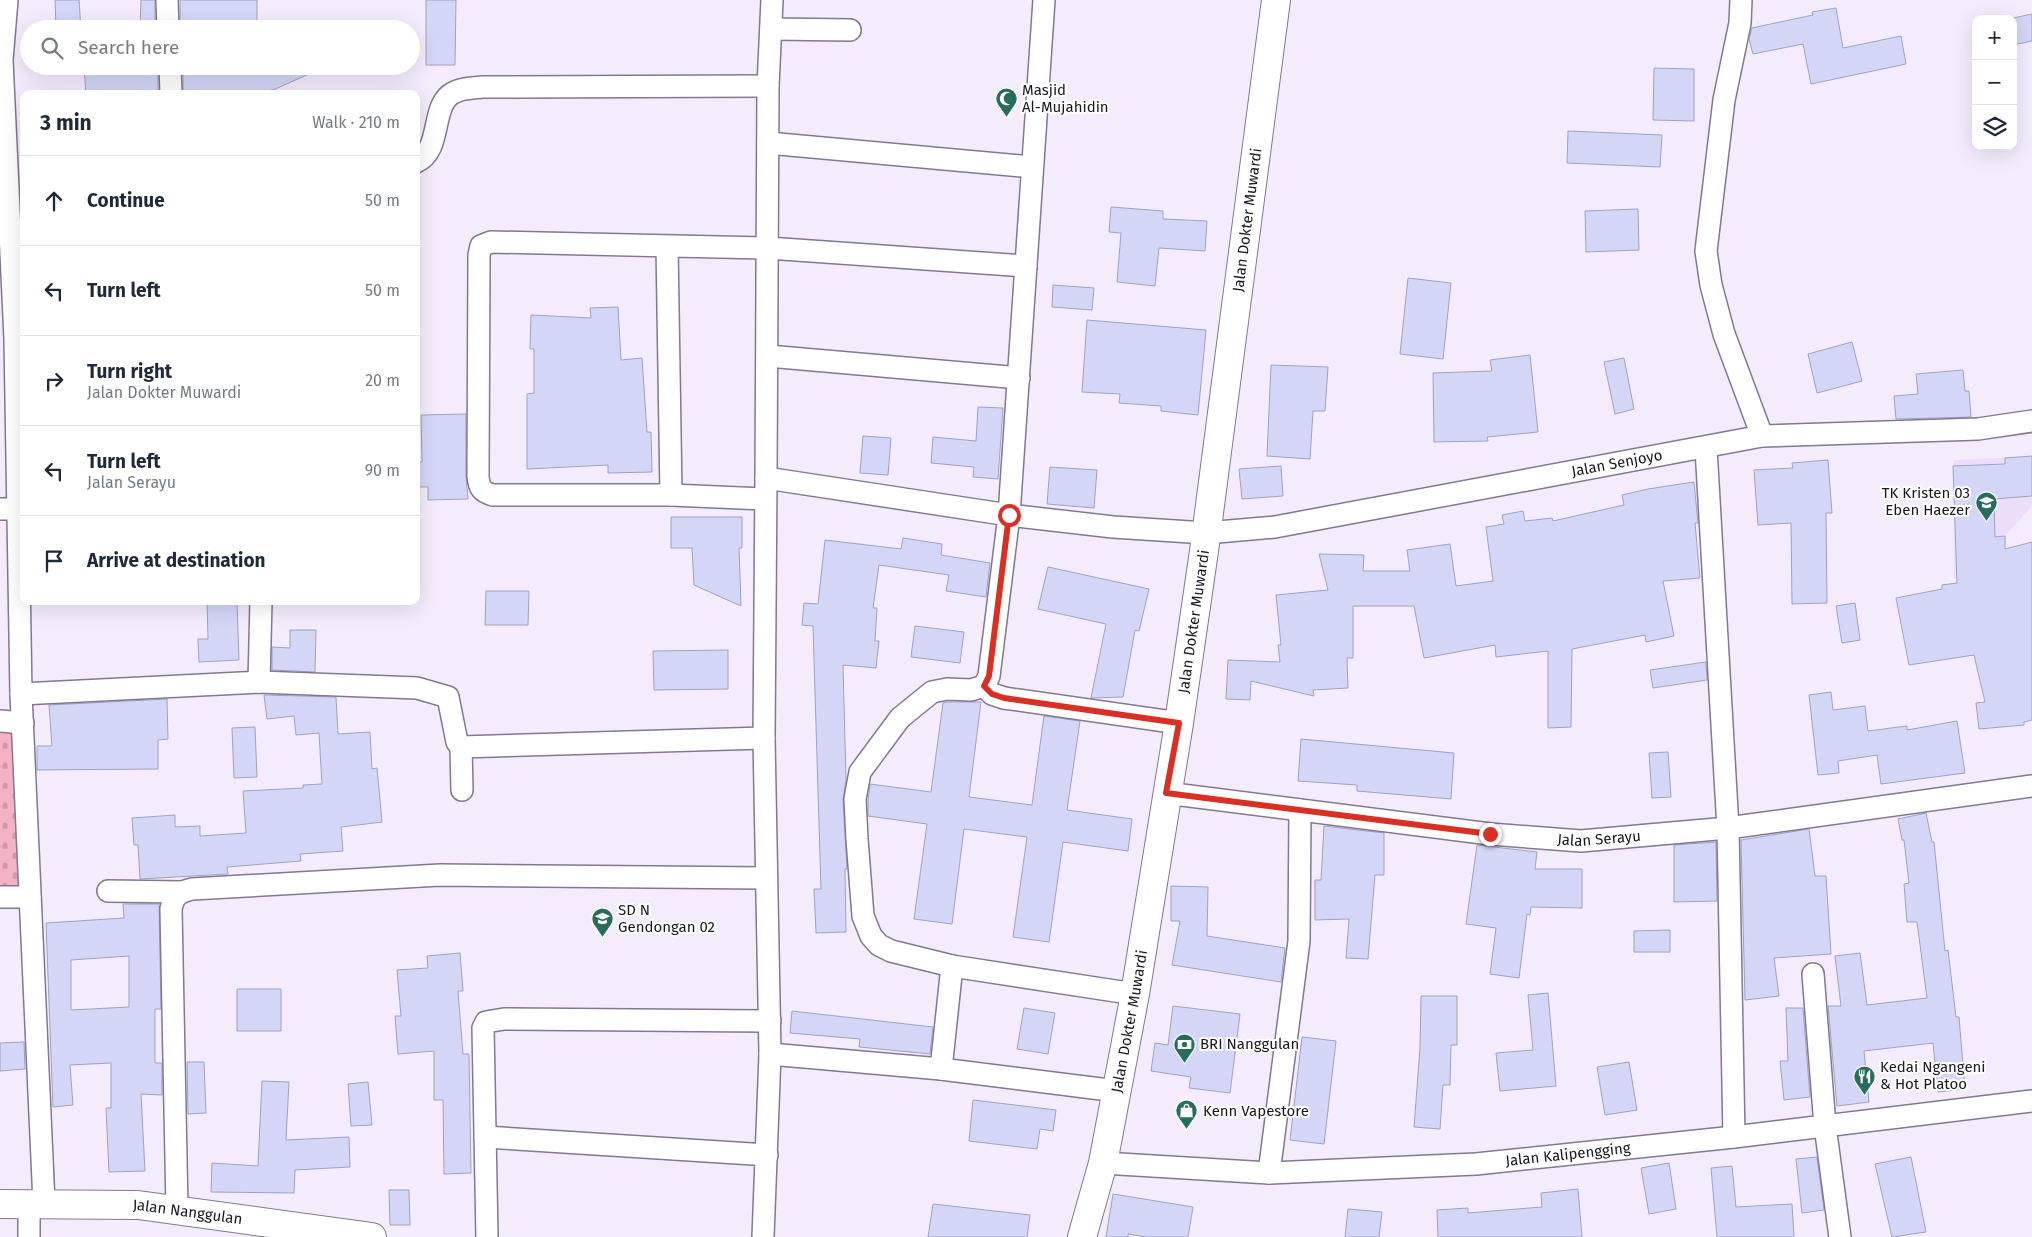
<!DOCTYPE html>
<meta charset="utf-8">
<style>
body{margin:0;font-family:"Fira Sans",sans-serif;background:#f6f6f7;color:#1f2937}
.controls{position:absolute;right:15px;top:15px;display:grid;overflow:hidden;border-radius:10px;box-shadow:0 5px 20px #0002}
.controls button{width:45px;height:45px;display:grid;place-items:center;padding:0;border:0;border-bottom:1px solid #e0e1e3;background:#fff;color:#1f2937;font:25px sans-serif}
.stop{position:absolute;width:15px;height:15px;margin:-11px;border:4px solid #d93025;border-radius:50%;background:#fff}
.stop.end{background:#d93025;border-color:#fff;box-shadow:0 1px 5px #0008}
.list{margin:0;padding:0;list-style:none}
h2{display:flex;justify-content:space-between;align-items:center;height:65px;margin:0;padding:0 20px;font-size:21px}
h2 small{font-size:16px;font-weight:400;color:#747a83}
.list li{display:grid;grid-template-columns:32px 1fr auto;gap:15px;align-items:center;box-sizing:border-box;height:90px;padding:0 20px;border-top:1px solid #e0e1e3}
.list b{display:block;font-size:19px;white-space:nowrap}
.list p{margin:0;font-size:16px;white-space:nowrap;color:#747a83}
.list em{font-size:16px;font-style:normal;color:#747a83}
.icon{flex:none;width:28px;height:28px;fill:none;stroke:currentColor;stroke-width:2;stroke-linecap:round;stroke-linejoin:round}
.map{position:relative;flex:none;width:2032px;height:1237px;overflow:hidden}
.search{position:absolute;background:#fff;box-shadow:0 5px 20px #0002;left:20px;top:20px;width:400px;height:55px;display:flex;align-items:center;gap:12px;box-sizing:border-box;padding:0 18px;border-radius:28px;color:#747a83;font-size:19px}
.panel{position:absolute;background:#fff;box-shadow:0 5px 20px #0002;left:20px;top:90px;width:400px;height:515px;border-radius:10px}
.map>svg:first-child{display:block}
.built{fill:#ecdefb}
.cemetery{fill:url(#cemetery-stones)}
.building{fill:#d3d6f7;stroke:#9ea2bf;fill-rule:evenodd}
.lines{fill:none;stroke-linecap:round;stroke-linejoin:round}
.street-casing{stroke:#837791;stroke-width:24}
.secondary-casing{stroke:#837791;stroke-width:30}
.street{stroke:#fff;stroke-width:21}
.secondary{stroke:#fff;stroke-width:28}
.route{stroke:#d93025;stroke-width:6}
.labels{text-anchor:middle;dominant-baseline:central;stroke-width:4;stroke-linejoin:round;paint-order:stroke}
.poi-label{font-size:15px;fill:#1a151f;stroke:#fff;text-anchor:start}
.street-label{font-size:15px;fill:#1a151f;stroke:#fff}
</style>
<div class="map">
<svg width="2032" height="1237" viewBox="0 0 2032 1237">
<defs>
<pattern id="cemetery-stones" width="16" height="16" patternUnits="userSpaceOnUse" patternTransform="scale(1.25)"><rect width="16" height="16" fill="#f4b2c5"/><path d="M2 7V4a2 2 0 0 1 4 0v3zM10 15v-3a2 2 0 0 1 4 0v3z" fill="#d198a9"/></pattern>
</defs>
<rect width="100%" height="100%" fill="#f4ecfd"/>
<!-- built -->
<path class="built" d="M2032,456v50l-27,30 1,37 -52,5v-118z"/>
<!-- cemetery -->
<path class="cemetery" d="M0,732l15,2 7,155 -22,1z"/>
<!-- building -->
<path class="building" d="M55,0h24l2,29h-25z
M141,0h14v29h-15z
M180,0h77v21l-26,8h-51z
M426,0h30l-1,65h-29z
M1836,8l7,40 58,-12 5,28 -95,20 -8,-40 -50,10 -4,-15 3,-11 61,-13 -1,-3z
M2032,14v27l-19,4v-27z
M84,66h74v28h-72z
M183,66h144l-54,24 -33,4h-57z
M1654,68l40,1v52l-41,-1z
M1568,131l94,4 -2,32 -93,-4z
M1111,207l52,4v8l44,2 -2,30 -46,-3 -4,38 -38,-4 4,-49 -12,-1z
M1638,209l1,41 -53,2 -1,-41z
M1408,278l43,5 -8,76 -43,-5z
M1053,285l41,3 -2,22 -40,-3z
M618,307l3,53 21,-2 5,74h4l1,40 -44,1v-8l-81,4v-75l7,-1v-44h-4l1,-34 60,3 -1,-10z
M1087,320l119,10 -8,85 -37,-4v-5l-42,-3 1,-9 -38,-2z
M1852,342l10,39 -45,12 -9,-39z
M1530,355l8,77 -51,5 1,4 -54,1 -1,-69 59,-2 -2,-11z
M1624,358l10,51 -19,5 -11,-52z
M1271,365l57,2 -3,44h-12l-3,48 -43,-3z
M1963,370l2,21h4l2,26 -75,2 -2,-23 24,-2 -2,-20z
M978,407l25,1 -5,71 -25,-2 1,-10 -43,-4 2,-26 43,4z
M466,414v62l2,23 -40,1v-13h-12v-25h6l-1,-47z
M863,436l28,2 -3,37 -28,-2z
M2032,456v40l-38,3 1,38 10,-1v13l27,-7v178l-8,2v3l-45,4 -3,-26 9,-1 -11,-47 -65,10 -13,-67 46,-9v-4l15,-2 -4,-117 52,-2v-6z
M1828,460l4,53h-6l1,90 -35,1 -1,-81 -33,2 -4,-55 39,-2 -1,-5z
M1281,466l2,30 -41,3 -3,-30z
M1050,467l47,3 -3,38 -47,-4z
M1694,482l4,41h-3l5,55 -37,3 11,55 -28,6 -1,-7 -73,14 -1,78 -23,1v-77l-52,6 -1,-12 -71,13 -10,-52h-61v52h-6l1,30 -35,2 1,6 -63,-15 -1,19 -24,-1 2,-39 52,2 -2,-17h3l-5,-50 52,-5 -9,-36 45,1 -1,16h47l-3,-21 43,-6 6,42 37,-5 -7,-54 18,-3 -2,-9 21,-4 2,10 27,-3 1,3 71,-16 -2,-10 26,-6z
M671,517h71v31h-3l2,58 -47,-21 -2,-37h-21z
M903,538l39,6 -1,11 49,8 -4,34 -40,-6 3,-16 -70,-10 -6,43h4l-2,33h4l-3,27 -33,-3 3,115 -3,20 4,69h-2l1,63 -30,1 -2,-44h7l-8,-263 -11,-1 2,-22 14,1 7,-64 76,9z
M1048,567l101,22 -10,42 -4,-1 -12,67 -32,1 15,-74 -68,-15z
M486,591h43l-1,34h-43z
M207,601h30l2,59 -40,2 -1,-23h10z
M1855,603l5,37 -18,3 -6,-37z
M915,626l49,6 -4,31 -49,-6z
M290,630h26l-1,42 -43,-2v-23l18,1z
M728,650v39l-74,1 -1,-39z
M1706,662l1,18 -54,8 -3,-18z
M1831,692l2,18 32,-4 3,25 39,-5v4l50,-9 8,52 -84,11 -4,-29 -39,6 1,12 -21,2 -9,-80z
M264,695l72,2 2,37 32,-2 2,37 5,-1 5,54 -41,5 2,24 -43,3 1,7 -74,6 1,7 -88,5 -2,-34h-4l-2,-27 43,-3v12l25,-1v10l46,-3 -3,-42 60,-3v-3l19,-1 -3,-51 -23,2 -2,-19 -27,3z
M167,699l1,40 -10,1v29l-121,1v-24h15l-3,-41z
M948,702h33l-12,95 63,8 12,-89 36,5 -13,89 65,9 -4,32 -65,-9 -14,100 -36,-5 14,-100 -63,-8 -12,95 -38,-5 13,-95 -59,-8v-16l2,-16 61,8 12,-89z
M255,727l2,50 -23,1 -2,-50z
M1301,739l153,14 -3,46 -94,-8v-6l-59,-4z
M1668,752l3,45 -19,1 -3,-45z
M1926,813l6,29h2l11,109 3,-1 8,67h3l6,72 -27,3 -5,-49 -69,8 5,51 -32,4 -9,-100h13l-6,-50 25,-3 7,52 60,-7 -10,-76h-10l-3,-38 5,-1 -5,-43h-2l-4,-21z
M1324,826l60,7v42h-9l-7,84 -22,-1 3,-39 -34,1v-40h6z
M1809,829l6,47h11l5,78 -57,4 5,38 -34,4 -4,-160z
M1716,842l1,59 -43,1v-57z
M1477,845l60,7 -2,17h47v39l-51,-1 -1,8 -3,-1 -8,64 -29,-4 6,-46 -30,-4z
M1171,886l37,1 -1,49 78,12 -4,34 -109,-17 8,-44h-9z
M123,904h36l2,105h-6v54h7v32l-21,-1 4,77 -36,1 -3,-64h5v-45l-41,2 3,40 -20,2 -7,-184 78,-5zM129,956v51l-58,3v-50z
M1670,930v22h-36v-21z
M460,953l3,38h-5l5,63h6l2,119 -27,1 -1,-74h-9v-49l-36,3 -3,-38h6l-4,-46 31,-2 -1,-12z
M237,989h44v42h-44z
M1548,993l8,93 -56,5 -4,-38 37,-3 -5,-55z
M1421,996h36v49h-6l-1,40h-7l-3,44 -26,-2 6,-79z
M1173,1006l67,8 -10,79 -41,-5 2,-11 -40,-6 4,-28 13,2z
M1024,1008l31,5 -7,41 -31,-5z
M1786,1008h17l7,89 -26,3 -4,-39h8z
M792,1011l141,16 -3,27 -71,-7 1,-8 -70,-6z
M1302,1037l34,4 -12,103 -34,-4z
M24,1042l1,27 -25,2v-28z
M187,1062h17l2,51 -18,1z
M1629,1062l8,48 -32,5 -8,-48z
M262,1081l27,1 -3,58 63,-3 1,30 -55,3 -1,23 -83,-1 1,-29 46,3z
M368,1082l4,43 -21,1 -3,-42z
M973,1100l83,10 -3,21 -13,-2 -3,20 -68,-8z
M1817,1157l7,53 -22,3 -6,-54z
M1911,1157l15,75 -34,5 -17,-73z
M1669,1163l7,46 -27,5 -8,-46z
M1732,1166l4,41 56,-3 2,33h-77l-6,-69z
M1578,1189l4,48h-144l-1,-27 31,-2v5l74,-6 -1,-14z
M389,1190h20l1,35h-20z
M1113,1194l80,13 -5,30h-41l-19,-3v3h-22z
M933,1204l97,11 -3,22h-99z
M1348,1209l34,3 -3,25h-34z"/>
<g class="lines">
<defs>
<g id="street">
<path d="M7,0l-5,60 13,279 6,355 23,509"/>
<path d="M167,0l1,29"/>
<path d="M1044,0l-35,515 -20,161 -5,10 -13,4 -24,-1 -15,3 -32,26 -40,54 -5,27 2,40 6,77 8,20 8,9 12,6 61,15 183,28"/>
<path d="M1741,0l-1,23 -16,77 -18,151 5,34 13,49 38,102"/>
<path d="M771,29l79,1"/>
<path d="M170,66l1,28"/>
<path d="M768,143l264,24"/>
<path d="M416,162c27,-12 14,-57 37,-69 8,-5 21,-5 30,-6l285,-1"/>
<path d="M667,246l4,249h-178c-11,-3 -14,-7 -15,-19l1,-221 2,-9 10,-4 277,6 258,18"/>
<path d="M768,356l251,22"/>
<path d="M1706,448l22,380 6,309"/>
<path d="M766,478l2,-392 4,-86"/>
<path d="M671,495l94,4"/>
<path d="M0,509h18"/>
<path d="M259,682l2,-81"/>
<path d="M984,686l8,8 12,4 175,25"/>
<path d="M21,694l238,-12 158,6 31,9 9,45 4,5"/>
<path d="M0,721l23,2"/>
<path d="M462,790l-1,-43 303,-9"/>
<path id="s1" d="M1166,793l324,41 91,7 147,-13 304,-42"/>
<path d="M108,891l73,1"/>
<path d="M0,897h30"/>
<path d="M1813,974l12,152 15,111"/>
<path d="M770,1054l171,15 176,22"/>
<path d="M941,1069l11,-103"/>
<path d="M485,1137l282,18"/>
<path id="s2" d="M1103,1163l166,10 207,-9 258,-27 298,-36"/>
<path d="M1269,1173l30,-232 1,-131"/>
<path d="M29,1204v33"/>
<path d="M177,1209l-6,-300c3,-14 8,-17 21,-20l248,-14 325,3"/>
<path d="M487,1237l-4,-209 3,-6 18,-3 266,2"/>
<path id="s3" d="M763,1237l7,-183 -6,-316 2,-260 243,37 104,12 93,6 69,-6 487,-91 216,-7 54,-8"/>
</g>
<g id="secondary">
<path id="s4" d="M0,1204l138,1 234,32"/>
<path id="s5" d="M1082,1237l21,-74 32,-169 44,-271 25,-172 72,-551"/>
</g>
</defs>
<!-- street casing -->
<use href="#street" class="street-casing"/>
<!-- secondary casing -->
<use href="#secondary" class="secondary-casing"/>
<!-- street -->
<use href="#street" class="street"/>
<!-- secondary -->
<use href="#secondary" class="secondary"/>
</g>
<g class="lines">
<!-- route -->
<path class="route" d="M1009,515l-20,161 -5,10 8,8 12,4 175,25 -13,70 324,41"/>
</g>
<!-- icons -->
<defs>
<symbol id="mosque-pin" viewBox="-11 -11 22 30"><path d="M0 17L-7.5 6A9.5 9.5 0 1 1 7.5 6Z" fill="#2a6c5c" stroke="#fff"/><path d="M3.5-4.9A6 6 0 1 0 3.5 4.9A5 5 0 1 1 3.5-4.9Z" fill="#fff"/></symbol>
<symbol id="school-pin" viewBox="-11 -11 22 30"><path d="M0 17L-7.5 6A9.5 9.5 0 1 1 7.5 6Z" fill="#2a6c5c" stroke="#fff"/><path d="M0-5L7-2L0 1L-7-2ZM-4 1L0 2.5L4 1V4Q0 6-4 4Z" fill="#fff"/></symbol>
<symbol id="bank-pin" viewBox="-11 -11 22 30"><path d="M0 17L-7.5 6A9.5 9.5 0 1 1 7.5 6Z" fill="#2a6c5c" stroke="#fff"/><path d="M-6-4H6V4H-6ZM0-2.3a2.3 2.3 0 1 0 0 4.6a2.3 2.3 0 1 0 0-4.6Z" fill="#fff"/></symbol>
<symbol id="restaurant-pin" viewBox="-11 -11 22 30"><path d="M0 17L-7.5 6A9.5 9.5 0 1 1 7.5 6Z" fill="#2a6c5c" stroke="#fff"/><path d="M-5-6h1v4h1v-4h1v4h1v-4h1v5L-1.5 .5V6h-2V.5L-5-1ZM5-6V6H3V1.5H1.5Q1.5-4 5-6Z" fill="#fff"/></symbol>
<symbol id="shop-pin" viewBox="-11 -11 22 30"><path d="M0 17L-7.5 6A9.5 9.5 0 1 1 7.5 6Z" fill="#2a6c5c" stroke="#fff"/><path d="M-5-2.5h2.3a2.7 3.5 0 0 1 5.4 0H5L5.5 6h-11ZM-1.5-2.5h3a1.5 2.3 0 0 0-3 0Z" fill="#fff"/></symbol>
</defs>
<g fill-rule="evenodd">
<use href="#mosque-pin" x="994" y="86" width="25" height="34"/>
<use href="#school-pin" x="1974" y="490" width="25" height="34"/>
<use href="#school-pin" x="590" y="906" width="25" height="34"/>
<use href="#bank-pin" x="1172" y="1032" width="25" height="34"/>
<use href="#restaurant-pin" x="1852" y="1064" width="25" height="34"/>
<use href="#shop-pin" x="1174" y="1098" width="25" height="34"/>
</g>
<g class="labels">
<!-- poi labels -->
<g class="poi-label">
<text x="1022" y="90">Masjid<tspan x="1022" dy="17">Al-Mujahidin</tspan></text>
<text x="1970" y="493" text-anchor="end">TK Kristen 03<tspan x="1970" dy="17">Eben Haezer</tspan></text>
<text x="618" y="910">SD N<tspan x="618" dy="17">Gendongan 02</tspan></text>
<text x="1200" y="1044">BRI Nanggulan</text>
<text x="1880" y="1067">Kedai Ngangeni<tspan x="1880" dy="17">&amp; Hot Platoo</tspan></text>
<text x="1203" y="1111">Kenn Vapestore</text>
</g>
<!-- street labels -->
<g class="street-label">
<text stroke="none"><textPath href="#s5" startOffset="1031">Jalan Dokter Muwardi</textPath></text>
<text stroke="none"><textPath href="#s3" startOffset="1620">Jalan Senjoyo</textPath></text>
<text stroke="none"><textPath href="#s5" startOffset="626">Jalan Dokter Muwardi</textPath></text>
<text stroke="none"><textPath href="#s1" startOffset="436">Jalan Serayu</textPath></text>
<text stroke="none"><textPath href="#s5" startOffset="221">Jalan Dokter Muwardi</textPath></text>
<text stroke="none"><textPath href="#s2" startOffset="466">Jalan Kalipengging</textPath></text>
<text stroke="none"><textPath href="#s4" startOffset="188">Jalan Nanggulan</textPath></text>
</g>
</g>
</svg>
<div class="controls">
<button>+</button>
<button>−</button>
<button><svg class="icon" aria-label="layers" viewBox="0 0 24 24"><path d="M12 4l9 5-9 5-9-5zM3 14l9 5 9-5"/></svg></button>
</div>
<div class="stop" style="left:1009px;top:515px"></div>
<div class="stop end" style="left:1490px;top:834px"></div>
<div class="search"><svg class="icon" aria-label="search" viewBox="0 0 24 24"><circle cx="10" cy="10" r="6"/><path d="M15 15l6 6"/></svg>Search here</div>
<section class="panel">
<h2>3 min<small>Walk · 210 m</small></h2>
<ul class="list">
<li><svg class="icon" aria-label="ahead" viewBox="0 0 24 24"><path d="M12 20V5M6 11l6-6 6 6"/></svg><div><b>Continue</b></div><em>50 m</em></li>
<li><svg class="icon" aria-label="left" viewBox="0 0 24 24"><path d="M17 20v-9H6M10 6l-5 5 5 5"/></svg><div><b>Turn left</b></div><em>50 m</em></li>
<li><svg class="icon" aria-label="right" viewBox="0 0 24 24"><path d="M7 20v-9h11M14 6l5 5-5 5"/></svg><div><b>Turn right</b><p>Jalan Dokter Muwardi</p></div><em>20 m</em></li>
<li><svg class="icon" aria-label="left" viewBox="0 0 24 24"><path d="M17 20v-9H6M10 6l-5 5 5 5"/></svg><div><b>Turn left</b><p>Jalan Serayu</p></div><em>90 m</em></li>
<li><svg class="icon" aria-label="arrive" viewBox="0 0 24 24"><path d="M6 21V4h12l-3 4 3 4H6"/></svg><div><b>Arrive at destination</b></div></li>
</ul>
</section>
</div>
